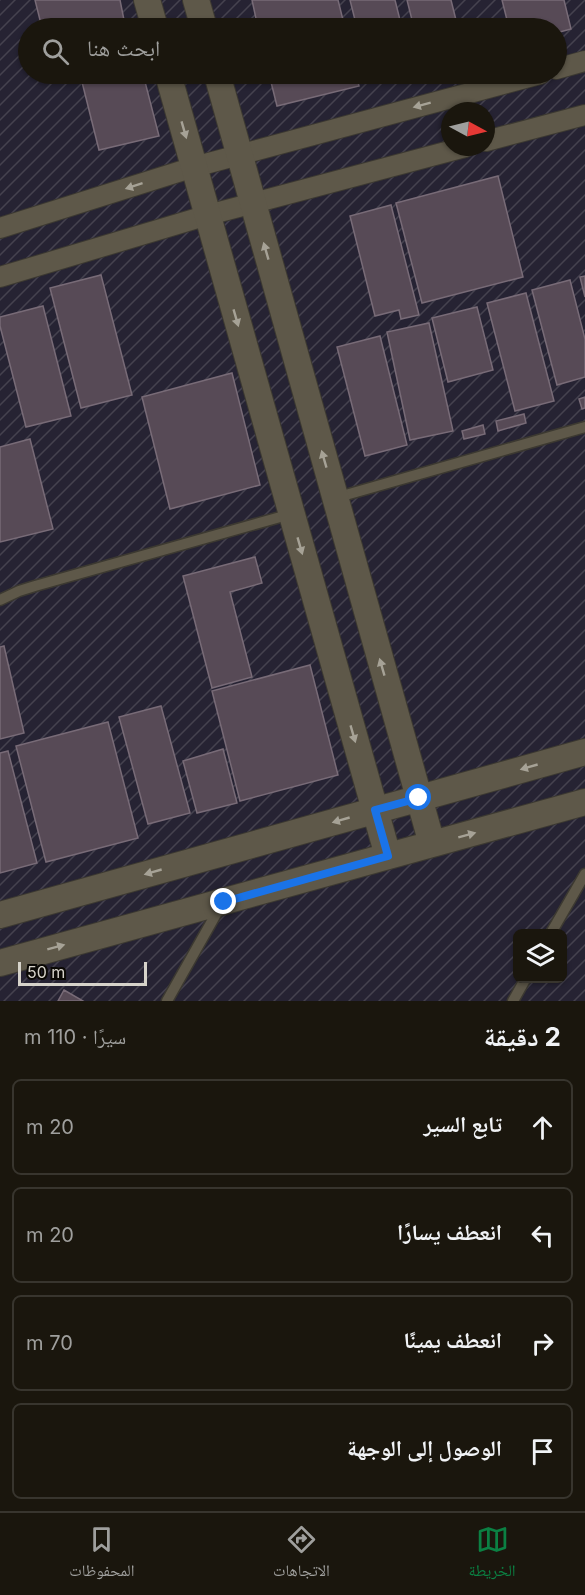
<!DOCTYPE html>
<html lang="ar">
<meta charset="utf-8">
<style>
body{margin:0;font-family:Inter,"Noto Naskh Arabic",sans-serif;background:#231f16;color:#f1f3f6;direction:rtl}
.controls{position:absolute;right:18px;bottom:18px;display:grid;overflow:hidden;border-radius:9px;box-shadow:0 2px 4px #0004}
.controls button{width:54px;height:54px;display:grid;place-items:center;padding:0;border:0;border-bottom:2px solid #38352e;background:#1a160d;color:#f1f3f6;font:30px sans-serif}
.compass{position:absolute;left:441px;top:102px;width:54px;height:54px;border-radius:50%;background:#1a160d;box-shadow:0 2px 4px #0004;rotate:97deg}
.scale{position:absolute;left:18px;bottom:15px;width:129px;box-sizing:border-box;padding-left:6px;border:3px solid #d6d3ca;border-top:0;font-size:16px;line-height:21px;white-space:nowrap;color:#d6d3ca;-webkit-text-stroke:4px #0a0804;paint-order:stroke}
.stop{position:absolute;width:18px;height:18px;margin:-14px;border:4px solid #1a73e8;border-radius:50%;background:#fff}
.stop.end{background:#1a73e8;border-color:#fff;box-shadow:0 2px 6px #0008}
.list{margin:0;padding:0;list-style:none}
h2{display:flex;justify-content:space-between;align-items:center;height:78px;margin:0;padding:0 24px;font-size:26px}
h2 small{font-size:20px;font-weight:400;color:#9f9f9d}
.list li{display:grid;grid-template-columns:39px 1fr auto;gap:18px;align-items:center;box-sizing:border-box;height:96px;margin:0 12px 12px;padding:0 12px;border:2px solid #38352e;border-radius:9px}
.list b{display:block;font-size:22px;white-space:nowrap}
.list em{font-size:20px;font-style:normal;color:#9f9f9d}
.icon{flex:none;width:33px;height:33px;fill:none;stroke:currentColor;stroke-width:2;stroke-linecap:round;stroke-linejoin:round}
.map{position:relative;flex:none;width:585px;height:1001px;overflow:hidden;direction:ltr}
.search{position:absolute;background:#1a160d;box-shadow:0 2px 4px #0004;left:18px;right:18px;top:18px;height:66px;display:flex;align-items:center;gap:15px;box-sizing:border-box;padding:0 21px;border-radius:33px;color:#9f9f9d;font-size:22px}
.sheet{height:510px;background:#1a160d}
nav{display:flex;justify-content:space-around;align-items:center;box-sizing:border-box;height:84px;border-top:2px solid #38352e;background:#1a160d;font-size:16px;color:#9f9f9d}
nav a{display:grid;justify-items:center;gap:3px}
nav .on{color:#0b8043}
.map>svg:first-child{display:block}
.industrial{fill:url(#industrial-furrows);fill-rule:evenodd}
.building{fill:#574a56;stroke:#786b77;stroke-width:1.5}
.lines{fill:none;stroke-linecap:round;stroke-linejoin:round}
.service-casing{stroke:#3c3931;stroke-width:13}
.minor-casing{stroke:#3c3931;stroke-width:22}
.tertiary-casing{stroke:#3c3931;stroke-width:28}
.service{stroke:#5e5849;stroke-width:10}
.minor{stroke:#5e5849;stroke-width:20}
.tertiary{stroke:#5e5849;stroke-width:26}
.oneway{fill:#a6a296}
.route{stroke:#1a73e8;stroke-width:8}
</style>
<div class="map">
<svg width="585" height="1001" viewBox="0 0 585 1001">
<defs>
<pattern id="industrial-furrows" width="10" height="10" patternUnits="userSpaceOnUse" patternTransform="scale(1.5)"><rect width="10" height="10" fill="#262333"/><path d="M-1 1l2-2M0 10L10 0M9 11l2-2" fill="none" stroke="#45424f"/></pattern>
</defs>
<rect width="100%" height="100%" fill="#231e11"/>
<!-- industrial -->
<path class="industrial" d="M0,0h585v1001h-585zM28,28h528v46h-528zM450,111h36v36h-36zM518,933h44v45h-44z"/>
<!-- building -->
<path class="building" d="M35,0h85l4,20 -35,8h-47z
M252,0h86l7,28h-87z
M350,0h45l7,28h-45z
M407,0h44l7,28h-44z
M502,0h62l7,29 -15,4v-5h-47z
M80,74h63l16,62 -60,14z
M269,74h87l3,12 -82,20z
M368,74h43l-41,9z
M498,176l25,101 -101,26 -26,-100z
M391,205l28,110 -18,4 -2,-9 -24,6 -25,-100z
M101,275l31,120 -51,13 -31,-120z
M585,276v21l-5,-20z
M570,280l15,59v38l-28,8 -25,-95z
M526,293l28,108 -39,10 -28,-108z
M43,306l28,110 -45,11 -26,-101v-9z
M477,307l16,63 -45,12 -16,-64z
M429,323l24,108 -43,9 -23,-108z
M380,336l27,109 -42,11 -28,-109z
M232,373l28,112 -90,24 -28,-112z
M585,397v11l-3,1 -3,-10z
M524,414l2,9 -28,8 -2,-10z
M483,425l2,9 -21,5 -2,-8z
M30,439l23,90 -53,13v-95z
M255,557l7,26 -32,9 22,85 -40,11 -29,-112z
M4,646l20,87 -24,6v-92z
M310,665l28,110 -98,26 -28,-110z
M161,706l29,107 -42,11 -29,-107z
M108,722l30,116 -92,24 -30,-116z
M223,749l14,54 -40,10 -14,-52z
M8,751l29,112 -37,10v-120z
M64,990l19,11h-25z"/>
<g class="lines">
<defs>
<path id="service" d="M335,498l250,-71
M0,600l19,-9 16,-5 256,-72
M551,933l34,-59
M167,1001l53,-94
M513,1001l13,-23"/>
<path id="minor" d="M556,69l29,-8
M486,141l99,-26
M0,228l194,-61 346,-93
M0,277l208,-62 257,-68"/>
<path id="tertiary" d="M147,0l8,28
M196,0l8,28
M168,74l220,782
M217,74l215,770
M0,915l585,-163
M0,963l585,-161"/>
</defs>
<!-- service casing -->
<use href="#service" class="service-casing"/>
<!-- minor casing -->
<use href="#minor" class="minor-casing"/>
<!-- tertiary casing -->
<use href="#tertiary" class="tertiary-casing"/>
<!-- service -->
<use href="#service" class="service"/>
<!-- minor -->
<use href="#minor" class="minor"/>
<!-- tertiary -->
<use href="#tertiary" class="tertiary"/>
</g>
<!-- one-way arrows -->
<defs><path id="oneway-solid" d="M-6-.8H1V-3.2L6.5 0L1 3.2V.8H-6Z" transform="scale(1.5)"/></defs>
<g class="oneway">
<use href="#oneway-solid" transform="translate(422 105) rotate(165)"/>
<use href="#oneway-solid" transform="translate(184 130) rotate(74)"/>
<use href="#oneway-solid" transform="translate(134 186) rotate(162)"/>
<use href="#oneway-solid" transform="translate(266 251) rotate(-106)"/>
<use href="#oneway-solid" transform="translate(236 318) rotate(74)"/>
<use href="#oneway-solid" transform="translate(324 459) rotate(-106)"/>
<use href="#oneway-solid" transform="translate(300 546) rotate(74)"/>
<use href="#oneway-solid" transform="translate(382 667) rotate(-106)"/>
<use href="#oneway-solid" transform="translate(353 734) rotate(74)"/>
<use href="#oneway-solid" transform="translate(529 767) rotate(164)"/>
<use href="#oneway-solid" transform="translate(341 820) rotate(164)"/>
<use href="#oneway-solid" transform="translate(467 835) rotate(-15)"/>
<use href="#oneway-solid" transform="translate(153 872) rotate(164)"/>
<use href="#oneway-solid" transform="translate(56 947) rotate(-15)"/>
</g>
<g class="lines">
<!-- route -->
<path class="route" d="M224,902l164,-46 -13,-46 44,-12"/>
</g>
</svg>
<div class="controls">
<button><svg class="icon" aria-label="layers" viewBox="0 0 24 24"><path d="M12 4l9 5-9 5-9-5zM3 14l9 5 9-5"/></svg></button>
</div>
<svg class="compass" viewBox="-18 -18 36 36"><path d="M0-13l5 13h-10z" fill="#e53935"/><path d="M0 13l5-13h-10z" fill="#9f9f9d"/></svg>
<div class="scale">50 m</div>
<div class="stop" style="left:419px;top:798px"></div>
<div class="stop end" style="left:224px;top:902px"></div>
<div class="search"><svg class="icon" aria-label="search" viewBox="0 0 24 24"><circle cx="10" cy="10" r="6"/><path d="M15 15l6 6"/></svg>ابحث هنا</div>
</div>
<section class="sheet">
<h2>2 دقيقة<small>سيرًا · 110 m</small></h2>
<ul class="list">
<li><svg class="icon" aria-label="ahead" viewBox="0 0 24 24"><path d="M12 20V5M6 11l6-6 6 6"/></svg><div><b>تابع السير</b></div><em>20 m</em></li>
<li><svg class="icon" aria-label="left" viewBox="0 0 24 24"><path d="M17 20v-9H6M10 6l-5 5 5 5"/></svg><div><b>انعطف يسارًا</b></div><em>20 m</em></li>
<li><svg class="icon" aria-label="right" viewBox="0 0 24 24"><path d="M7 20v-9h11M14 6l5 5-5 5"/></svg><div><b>انعطف يمينًا</b></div><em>70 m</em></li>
<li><svg class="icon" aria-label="arrive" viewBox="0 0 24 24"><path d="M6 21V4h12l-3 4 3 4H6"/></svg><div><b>الوصول إلى الوجهة</b></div></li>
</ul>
</section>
<nav>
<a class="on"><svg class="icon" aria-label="map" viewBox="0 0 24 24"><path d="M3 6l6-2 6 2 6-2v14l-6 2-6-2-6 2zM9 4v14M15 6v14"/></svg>الخريطة</a>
<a><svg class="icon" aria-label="directions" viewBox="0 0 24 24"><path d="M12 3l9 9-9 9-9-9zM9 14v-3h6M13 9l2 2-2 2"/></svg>الاتجاهات</a>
<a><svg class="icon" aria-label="saved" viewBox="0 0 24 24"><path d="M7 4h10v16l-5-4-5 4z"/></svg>المحفوظات</a>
</nav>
